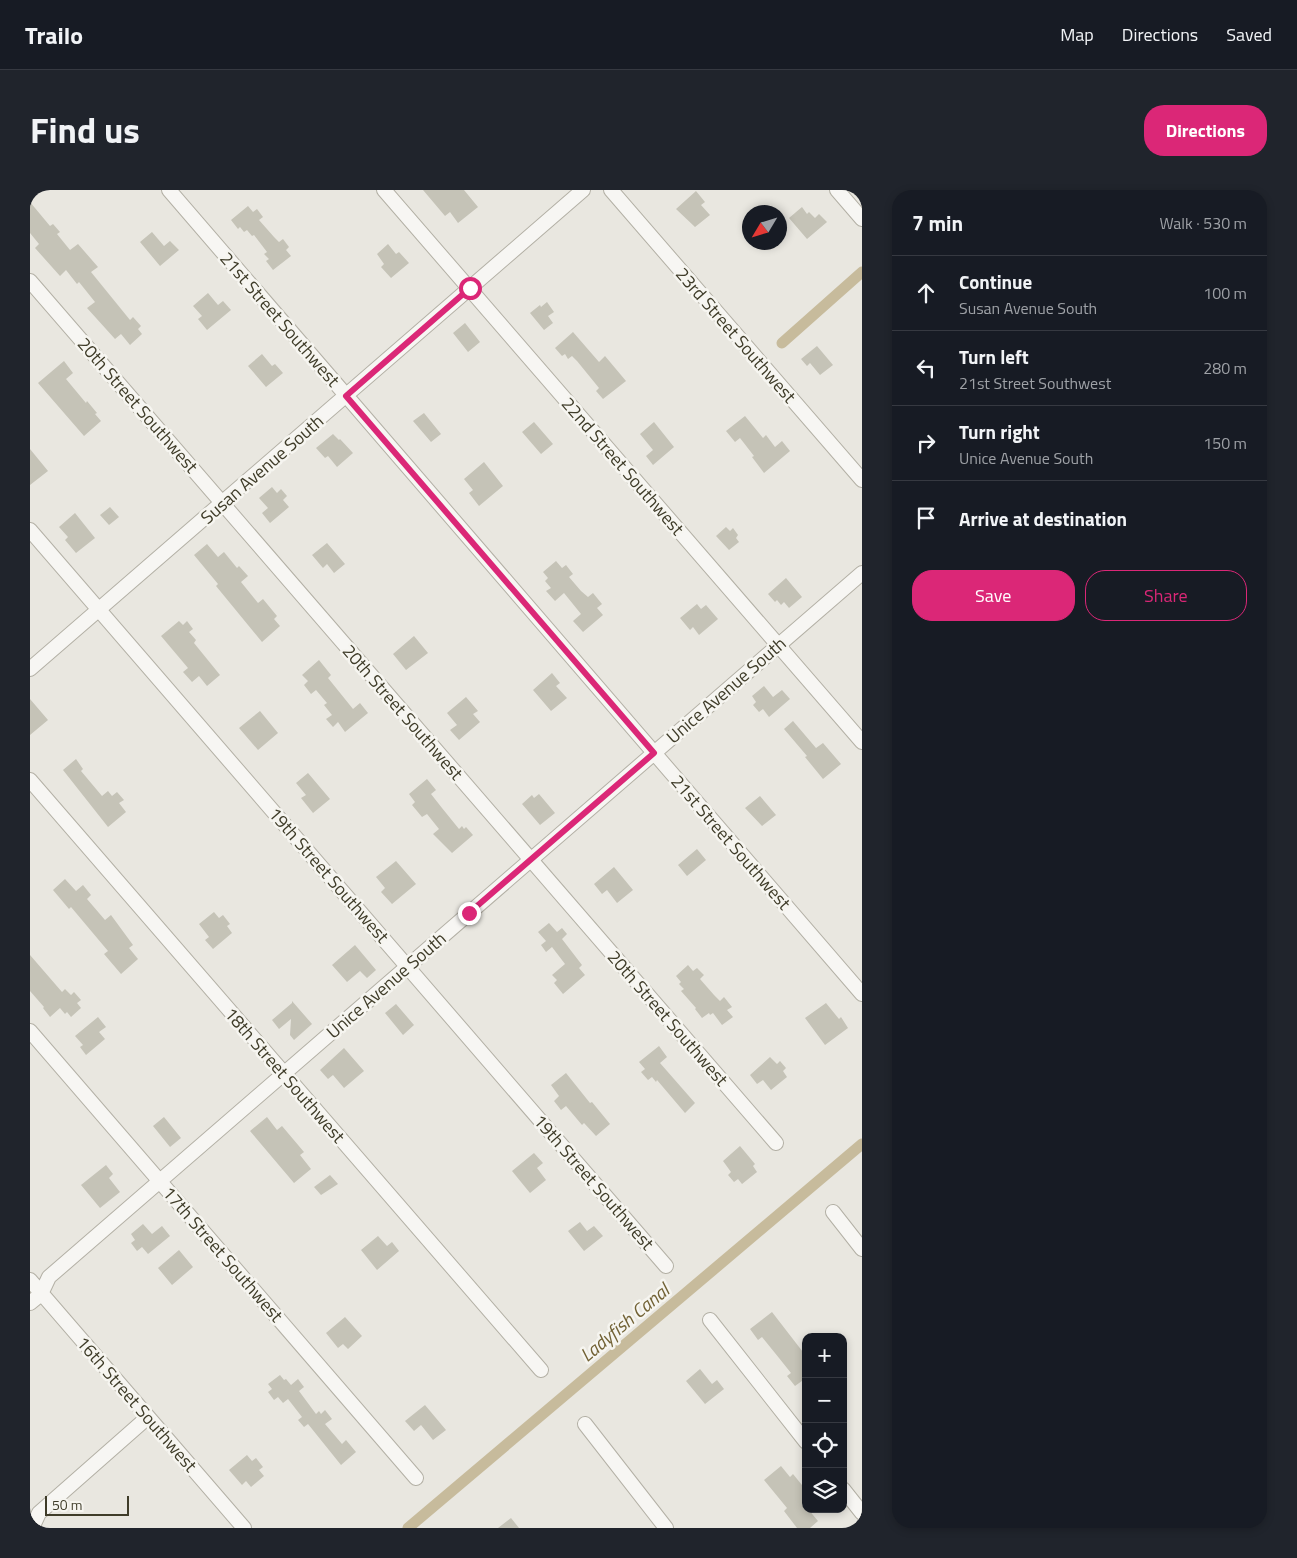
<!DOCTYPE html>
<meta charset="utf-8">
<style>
body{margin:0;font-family:"Titillium Web",sans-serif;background:#20242c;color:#f1f3f6}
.controls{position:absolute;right:15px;bottom:15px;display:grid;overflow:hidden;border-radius:10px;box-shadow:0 2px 8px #0003}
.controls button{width:45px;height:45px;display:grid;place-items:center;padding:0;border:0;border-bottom:1px solid #363941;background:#171b24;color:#f1f3f6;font:25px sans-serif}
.compass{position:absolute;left:712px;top:15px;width:45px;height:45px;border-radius:50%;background:#171b24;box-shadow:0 2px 8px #0003;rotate:232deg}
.scale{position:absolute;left:15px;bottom:12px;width:84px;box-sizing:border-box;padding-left:5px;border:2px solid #3f3c29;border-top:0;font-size:14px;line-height:18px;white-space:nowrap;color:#3f3c29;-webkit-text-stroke:4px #f6f5f0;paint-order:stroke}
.stop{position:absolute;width:15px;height:15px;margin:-11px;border:4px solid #db2777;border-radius:50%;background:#fff}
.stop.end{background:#db2777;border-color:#fff;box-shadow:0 1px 5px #0008}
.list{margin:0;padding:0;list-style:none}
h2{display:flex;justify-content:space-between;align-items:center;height:65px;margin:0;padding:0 20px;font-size:21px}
h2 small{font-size:16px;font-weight:400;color:#9ea1a6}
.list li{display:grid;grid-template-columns:32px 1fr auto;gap:15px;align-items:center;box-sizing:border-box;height:75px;padding:0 20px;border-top:1px solid #363941}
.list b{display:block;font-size:19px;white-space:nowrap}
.list p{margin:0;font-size:16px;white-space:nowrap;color:#9ea1a6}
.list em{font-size:16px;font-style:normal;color:#9ea1a6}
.actions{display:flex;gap:10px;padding:15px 20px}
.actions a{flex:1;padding:11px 0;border:1px solid #db2777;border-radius:20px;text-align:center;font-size:18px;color:#db2777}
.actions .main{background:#db2777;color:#fff}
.icon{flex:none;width:28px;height:28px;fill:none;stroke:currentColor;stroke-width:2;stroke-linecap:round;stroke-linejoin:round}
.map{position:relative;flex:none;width:832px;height:1338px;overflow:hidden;border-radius:20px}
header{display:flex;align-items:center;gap:30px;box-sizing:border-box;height:70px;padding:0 25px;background:#171b24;border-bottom:1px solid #363941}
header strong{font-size:24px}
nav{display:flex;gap:28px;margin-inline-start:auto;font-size:18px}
.intro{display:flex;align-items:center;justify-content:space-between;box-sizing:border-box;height:120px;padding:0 30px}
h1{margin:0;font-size:35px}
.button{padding:12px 22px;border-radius:20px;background:#db2777;color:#fff;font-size:18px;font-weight:700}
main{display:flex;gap:30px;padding:0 30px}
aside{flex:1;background:#171b24;border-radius:20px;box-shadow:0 2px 8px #0003}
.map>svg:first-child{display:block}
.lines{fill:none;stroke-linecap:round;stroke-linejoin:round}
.canal{stroke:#c7bb9c;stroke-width:11}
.building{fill:#c5c3b7}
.minor-casing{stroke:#b3b0a5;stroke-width:16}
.minor{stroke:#f7f6f3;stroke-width:14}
.route{stroke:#db2777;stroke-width:6}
.labels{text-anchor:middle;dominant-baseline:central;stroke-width:5;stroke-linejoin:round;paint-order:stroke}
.street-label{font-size:18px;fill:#3f3c29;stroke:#f6f5f0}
.water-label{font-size:19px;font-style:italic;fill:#726235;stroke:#f6f5f0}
</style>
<header>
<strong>Trailo</strong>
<nav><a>Map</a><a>Directions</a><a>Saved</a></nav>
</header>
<div class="intro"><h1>Find us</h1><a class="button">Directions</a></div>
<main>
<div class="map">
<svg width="832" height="1338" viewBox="0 0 832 1338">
<rect width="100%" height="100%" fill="#e9e7e0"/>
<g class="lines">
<!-- canal -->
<path class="canal" d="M752,153l80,-71
M378,1338l454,-384"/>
</g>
<!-- building -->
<path class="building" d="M393,0h41l14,17 -20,16 -8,-11 -5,4z
M666,1l9,11 -4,3 9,10 -15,12 -19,-18z
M0,12l20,24 3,-2 7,8 -3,2 13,16 8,-6 20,23 -7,5 39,48 3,-3 8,9 -3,3 4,5 -12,11 -9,-11 -6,5 -28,-31 8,-6 -16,-20 -2,2 -11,-14 -6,6 -25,-28 4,-4 -9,-11z
M218,16l5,6 4,-3 6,8 -4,3 15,17 5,5 4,-3 6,8 -3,3 5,6 -18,14 -7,-9 3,-2 -5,-5 3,-2 -13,-17 -2,1 -5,-6 -3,2 -4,-5 -2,2 -7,-9z
M772,17l5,7 2,-2 6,6 4,-4 8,8 -20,17 -18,-21z
M122,42l12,14 6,-5 9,9 -19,16 -20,-24z
M358,54l8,10 3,-2 10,11 -18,15 -10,-11 3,-3 -7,-10z
M178,103l10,12 5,-4 8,9 -24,20 -9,-11 4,-3 -9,-10z
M517,112l7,10 -6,4 5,7 -9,7 -14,-17 10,-8 1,2z
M435,133l15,19 -12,10 -15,-19z
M543,142l26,30 6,-6 21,25 -23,18 -7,-8 3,-3 -22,-27 -5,-5 -4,3 -3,-5 -3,2 -7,-8z
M787,156l16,19 -13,10 -10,-12 -3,3 -6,-7z
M232,164l10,12 3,-2 8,9 -17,14 -18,-21z
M34,171l9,12 -7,6 20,24 1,-2 10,12 -2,1 6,7 -17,15 -46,-53z
M394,223l17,21 -10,8 -18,-21z
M715,226l18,22 3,-3 9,12 7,-6 8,10 -26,22 -12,-16 2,-1 -14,-18 -5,4 -9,-11z
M504,232l19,22 -12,10 -19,-22z
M624,232l20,25 -21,18 -7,-9 7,-6 -13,-16z
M303,244l6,6 1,-1 13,14 -16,14 -9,-11 -3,2 -9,-10z
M0,259l18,22 -18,14z
M454,272l19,24 -24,20 -10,-13 4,-3 -9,-11z
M242,297l5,6 4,-4 6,7 -4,4 6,7 -19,16 -8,-10 6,-5 -9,-10z
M80,317l9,10 -10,8 -9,-10z
M45,323l20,25 -19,15 -11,-13 3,-3 -9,-10z
M696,337l4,4 3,-3 5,7 -2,3 3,4 -10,8 -13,-14z
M297,353l18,21 -11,9 -7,-9 -4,4 -11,-13z
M177,354l11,13 6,-5 13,16 2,-2 9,10 -7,6 17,21 5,-4 14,17 -3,3 6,7 -18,16 -46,-56 2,-2 -24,-29z
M526,371l6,7 4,-3 7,9 -4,3 12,14 7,6 5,-4 9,11 -5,4 6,7 -20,17 -10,-11 8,-7 -17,-21 -9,8 -9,-10 5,-3 -6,-7 3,-3 -5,-6z
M756,388l16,19 -13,11 -5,-6 -3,3 -4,-5 -2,2 -7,-8z
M667,414l4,5 5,-4 12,14 -19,16 -6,-8 -3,3 -10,-12z
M149,431l4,4 4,-4 6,8 -4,3 7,8 -2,3 26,32 -13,11 -8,-10 -7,6 -9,-10 5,-4 -27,-32z
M384,446l14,17 -22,17 -13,-16z
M289,470l12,15 -3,3 25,31 7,-6 8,10 -23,19 -7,-10 -5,5 -7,-8 6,-4 -8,-10 3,-2 -11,-13 -5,4 -7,-9 4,-4 -6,-6z
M522,483l8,10 -4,3 11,12 -16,13 -18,-21z
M734,496l9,11 9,-7 8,9 -21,18 -6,-8 -4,3 -6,-7 3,-3 -4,-6z
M436,507l12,14 -5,3 7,8 -21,18 -9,-10 7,-5 -10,-12z
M0,509l18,21 -18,15z
M230,521l18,22 -20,17 -19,-22z
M763,531l23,27 7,-5 18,21 -18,15 -18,-22 2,-1 -23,-27z
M46,569l7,10 -2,2 21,25 6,-5 4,5 5,-4 7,8 -5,3 7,9 -18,15 -45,-57z
M278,583l22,26 -17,14 -12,-15 5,-3 -10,-12z
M397,589l9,11 -5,4 11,14 17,21 3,-3 2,3 2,-2 7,8 -21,18 -19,-19 6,-5 -12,-15 -5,3 -10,-12 3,-3 -6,-8z
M509,604l16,19 -15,12 -18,-21 10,-9 2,3z
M730,606l16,19 -14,11 -17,-18z
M667,659l9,11 -19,16 -9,-11z
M366,671l20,23 -24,20 -11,-12 4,-4 -9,-11z
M584,677l19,23 -16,13 -10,-13 -5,4 -8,-10z
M35,689l11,12 7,-6 8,10 -4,4 18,21 6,-5 22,30 -4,3 9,11 -17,15 -17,-20 4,-3 -37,-44 -2,2 -16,-19z
M184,722l5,6 4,-3 7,9 -3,2 5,7 -19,16 -8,-9 4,-3 -10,-13z
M519,733l8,9 5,-4 5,6 -5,5 20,26 -3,3 6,7 -22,19 -9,-11 3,-3 -5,-5 13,-11 -13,-17 -6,5 -5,-7 5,-4 -8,-9z
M325,755l21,25 -9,8 -7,-7 -13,11 -15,-17z
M0,765l32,37 3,-3 6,6 3,-3 7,8 -4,3 4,5 -10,9 -4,-5 -2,2 -5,-6 -10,9 -7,-9 1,-1 -14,-16z
M658,775l5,6 4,-3 7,7 -4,4 14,16 6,6 4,-4 8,10 -5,3 6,7 -11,8 -9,-12 -3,2 -1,-2 -7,5 -7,-9 1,-1 -15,-17 3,-2 -5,-5 2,-2 -5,-6z
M262,811l20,23 -18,16 -4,-5 1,-16 -12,10 -7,-9 20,-17z
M796,813l13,16 2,-2 7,11 -23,17 -20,-27z
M366,814l18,21 -11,10 -18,-22z
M68,827l8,10 -7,5 6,7 -19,16 -6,-8 3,-2 -8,-9z
M629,856l8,11 -7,6 35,40 -10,10 -28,-33 -1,2 -4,-5 -4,3 -7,-8 4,-3 -6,-7z
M314,858l20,23 -20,17 -11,-13 -5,4 -8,-9z
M740,867l7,7 3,-3 6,7 -3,3 4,6 -16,13 -8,-10 -6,4 -7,-9z
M536,883l24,30 2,-1 18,22 -14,12 -12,-13 -2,2 -16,-19 -5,4 -7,-9 5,-5 -8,-11z
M134,927l17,21 -11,9 -17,-21z
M237,927l10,13 5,-4 22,26 -4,3 11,14 -17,14 -44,-52z
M710,956l15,18 -2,2 4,6 -15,12 -4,-5 -4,3 -6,-7 3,-3 -8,-11z
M504,963l9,10 -6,5 9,12 -16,13 -18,-22z
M76,975l7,9 -4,4 11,14 -20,16 -19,-23z
M300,985l8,9 -17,11 -7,-8z
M550,1032l7,9 7,-5 9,10 -19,15 -16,-20z
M113,1034l9,10 10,-8 8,10 -22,18 -6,-7 -5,4 -6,-8 4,-3 -4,-6z
M348,1046l9,10 5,-4 7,9 -22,19 -16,-20z
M149,1060l14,17 -21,18 -14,-17z
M742,1122l34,44v22l-11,8 -8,-10 4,-3 -12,-15 -17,-21 -4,3 -8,-11z
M315,1127l17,19 -14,13 -5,-5 -5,4 -12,-15z
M670,1179l12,15 5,-4 7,9 -19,15 -19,-23z
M250,1185l4,5 2,-1 5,6 7,-6 6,8 -5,4 17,23 3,-3 2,3 4,-4 7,9 -7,5 17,20 4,-4 10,12 -15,13 -33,-41 -4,3 -6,-7 4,-3 -14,-18 -5,4 -5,-6 -4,3 -6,-8 4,-3 -4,-5z
M395,1215l21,25 -13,10 -12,-15 -7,6 -9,-10z
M217,1265l5,6 4,-3 7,9 -4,3 5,6 -13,11 -5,-6 -4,4 -13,-15z
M751,1276l9,11 3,-3 13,16v19h2l10,12 -8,7h-13l-13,-17 3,-3 -23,-28z
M481,1328l8,10h-21z"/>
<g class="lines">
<defs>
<path id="minor" d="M139,0l693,804
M354,0l478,552
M581,0l251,290
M807,0l25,29
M0,91l746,862
M0,340l636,736
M0,479l553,-479
M0,590l511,590
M0,841l386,447
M803,1022l29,37
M0,1090l214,248
M0,1113l11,-9 8,-17 813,-704
M680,1130l96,122
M555,1234l81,104
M813,1299l19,24
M4,1338l-1,-2 6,-13 109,-96"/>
</defs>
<!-- minor casing -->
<use href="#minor" class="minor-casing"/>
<!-- minor -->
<use href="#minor" class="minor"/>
</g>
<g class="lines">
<!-- route -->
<path class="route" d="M439,723l185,-160 -308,-357 124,-108"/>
</g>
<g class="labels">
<!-- street labels -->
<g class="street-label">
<text transform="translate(250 129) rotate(49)">21st Street Southwest</text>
<text transform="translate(706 145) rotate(49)">23rd Street Southwest</text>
<text transform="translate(108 215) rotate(49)">20th Street Southwest</text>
<text transform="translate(593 276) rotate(49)">22nd Street Southwest</text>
<text transform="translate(232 279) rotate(-41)">Susan Avenue South</text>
<text transform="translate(696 500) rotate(-41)">Unice Avenue South</text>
<text transform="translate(373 522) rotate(49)">20th Street Southwest</text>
<text transform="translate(701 652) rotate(49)">21st Street Southwest</text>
<text transform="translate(299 685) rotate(49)">19th Street Southwest</text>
<text transform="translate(356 795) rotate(-41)">Unice Avenue South</text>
<text transform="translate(638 828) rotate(49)">20th Street Southwest</text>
<text transform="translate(255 885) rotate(49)">18th Street Southwest</text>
<text transform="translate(564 992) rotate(49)">19th Street Southwest</text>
<text transform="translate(193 1064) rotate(49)">17th Street Southwest</text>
<text transform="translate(107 1214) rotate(49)">16th Street Southwest</text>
</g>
<!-- water labels -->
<g class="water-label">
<text transform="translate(594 1132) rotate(-40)">Ladyfish Canal</text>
</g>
</g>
</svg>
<div class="controls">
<button>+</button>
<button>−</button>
<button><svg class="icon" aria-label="locate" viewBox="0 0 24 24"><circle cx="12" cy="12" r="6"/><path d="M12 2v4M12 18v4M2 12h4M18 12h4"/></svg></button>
<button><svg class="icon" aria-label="layers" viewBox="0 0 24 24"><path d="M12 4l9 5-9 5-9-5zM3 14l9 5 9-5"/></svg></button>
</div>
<svg class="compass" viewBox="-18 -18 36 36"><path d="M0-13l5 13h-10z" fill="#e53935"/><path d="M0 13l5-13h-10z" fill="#9ea1a6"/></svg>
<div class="scale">50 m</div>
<div class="stop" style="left:440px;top:98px"></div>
<div class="stop end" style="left:439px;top:723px"></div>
</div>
<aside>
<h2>7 min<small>Walk · 530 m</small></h2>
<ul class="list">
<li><svg class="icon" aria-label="ahead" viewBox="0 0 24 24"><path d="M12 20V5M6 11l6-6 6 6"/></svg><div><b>Continue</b><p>Susan Avenue South</p></div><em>100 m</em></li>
<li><svg class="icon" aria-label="left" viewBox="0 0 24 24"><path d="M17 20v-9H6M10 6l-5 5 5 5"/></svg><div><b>Turn left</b><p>21st Street Southwest</p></div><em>280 m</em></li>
<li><svg class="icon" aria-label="right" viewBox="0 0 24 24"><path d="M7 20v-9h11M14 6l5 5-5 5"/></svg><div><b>Turn right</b><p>Unice Avenue South</p></div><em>150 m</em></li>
<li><svg class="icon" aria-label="arrive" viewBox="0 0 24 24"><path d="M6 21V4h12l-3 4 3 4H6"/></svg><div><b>Arrive at destination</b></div></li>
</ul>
<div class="actions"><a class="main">Save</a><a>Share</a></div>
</aside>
</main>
